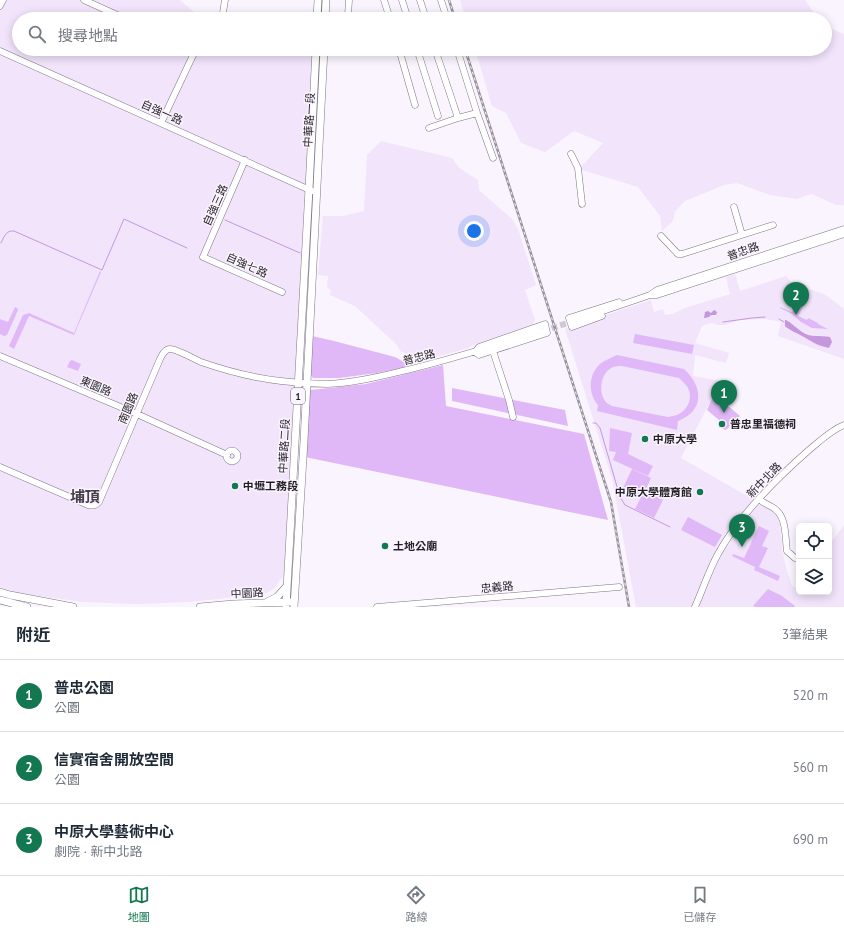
<!DOCTYPE html>
<html lang="zh-TW">
<meta charset="utf-8">
<style>
body{margin:0;font-family:"PT Sans","Noto Sans TC",sans-serif;background:#f6f6f7;color:#1f2937}
.controls{position:absolute;right:12px;bottom:12px;display:grid;overflow:hidden;border-radius:6px;box-shadow:0 2px 10px #0003}
.controls button{width:36px;height:36px;display:grid;place-items:center;padding:0;border:0;border-bottom:1px solid #e0e1e3;background:#fff;color:#1f2937;font:20px sans-serif}
.you{position:absolute;left:474px;top:231px;width:14px;height:14px;margin:-10px;border:3px solid #fff;border-radius:50%;background:#1a73e8;box-shadow:0 0 0 6px #1a73e833}
.badge{display:grid;place-items:center;width:26px;height:26px;border-radius:50%;background:#137851;color:#fff;font-size:13px;font-weight:700}
.pin{position:absolute;translate:-50% -33px;filter:drop-shadow(0 1px 2px #0008)}
.pin::after{content:'';position:absolute;top:21px;width:14px;height:12px;background:inherit;clip-path:polygon(0 0,100% 0,50% 100%)}
.list{margin:0;padding:0;list-style:none}
h2{display:flex;justify-content:space-between;align-items:center;height:52px;margin:0;padding:0 16px;font-size:17px}
h2 small{font-size:13px;font-weight:400;color:#747a83}
.list li{display:grid;grid-template-columns:26px 1fr auto;gap:12px;align-items:center;box-sizing:border-box;height:72px;padding:0 16px;border-top:1px solid #e0e1e3}
.list b{display:block;font-size:15px;white-space:nowrap}
.list p{margin:0;font-size:13px;white-space:nowrap;color:#747a83}
.list em{font-size:13px;font-style:normal;color:#747a83}
.icon{flex:none;width:22px;height:22px;fill:none;stroke:currentColor;stroke-width:2;stroke-linecap:round;stroke-linejoin:round}
.map{position:relative;flex:none;width:844px;height:607px;overflow:hidden}
.search{position:absolute;background:#fff;box-shadow:0 2px 10px #0003;left:12px;right:12px;top:12px;height:44px;display:flex;align-items:center;gap:10px;box-sizing:border-box;padding:0 14px;border-radius:22px;color:#747a83;font-size:15px}
.sheet{height:268px;background:#fff}
nav{display:flex;justify-content:space-around;align-items:center;box-sizing:border-box;height:56px;border-top:1px solid #e0e1e3;background:#fff;font-size:11px;color:#747a83}
nav a{display:grid;justify-items:center;gap:2px}
nav .on{color:#137851}
.map>svg:first-child{display:block}
.built{fill:#f2e4fb}
.green{fill:#e0b8f7;fill-rule:evenodd}
.water{fill:#c598de}
.lines{fill:none;stroke-linecap:round;stroke-linejoin:round}
.stream{stroke:#c598de;stroke-width:1}
.minor-tunnel{stroke:#cfc9d3;stroke-width:6;stroke-dasharray:6 3;stroke-linecap:butt}
.minor-casing{stroke:#7e7583;stroke-width:7}
.major-casing{stroke:#7e7583;stroke-width:8}
.minor{stroke:#fff;stroke-width:6}
.major{stroke:#fff;stroke-width:7}
.rail-casing{stroke:#97929a;stroke-width:2.5}
.rail{stroke:#faf4fe;stroke-width:1;stroke-dasharray:3;stroke-linecap:butt}
.poi-dot{fill:#137851;stroke:#faf4fe;stroke-width:1.5}
.labels{text-anchor:middle;dominant-baseline:central;stroke-width:3;stroke-linejoin:round;paint-order:stroke}
.shield{fill:#faf4fe;stroke:#645f66;stroke-width:1}
.shield-label{font-size:10px;font-weight:bold;fill:#231f25}
.street-label{font-size:11px;fill:#231f25;stroke:#faf4fe}
.poi-label{font-size:11px;font-weight:bold;fill:#231f25;stroke:#faf4fe;text-anchor:start}
.district-label{font-size:15px;font-weight:bold;fill:#483f4c;stroke:#faf4fe}
</style>
<div class="map">
<svg width="844" height="607" viewBox="0 0 844 607">
<rect width="100%" height="100%" fill="#faf4fe"/>
<!-- built -->
<path class="built" d="M0,0h180l22,19h-183v30h294l-29,526 -11,14 -5,3 -4,2 -74,8 -52,2 -55,-2 -65,-9 -18,-6z
M460,0h345l13,19h-352z
M825,26l19,8v171h-8l-24,-11 -4,1 -11,4 -27,-4 -33,-12 -13,2 -39,16 -10,10 -2,10 -11,10 -2,-15 -6,-8 -16,-21 -59,-18 24,-26 -29,-12 -29,21 -24,-9 -15,-30 -14,-7 -17,-57h350z
M381,141l71,17 6,9 20,13 1,10 33,29 6,10 18,56 -11,5 10,30 -2,5 -60,20 -4,3 -48,13 -13,-7h-1l-7,-3 -3,-6 -42,-39 -25,-11 1,-4 -4,-4 1,-11 -10,-1 5,-59h20l21,-5 3,-56z
M735,274l5,17 46,-15 5,6 35,13 18,14v50l-66,-23 3,-14 -15,-3 -26,1 -15,5h-7l-7,-2 -9,3 -7,17 34,10 -3,10 -31,-8 -2,21 28,5 -40,77 73,42 -33,45 -28,62h-57l-24,-128 -47,-150 86,-29 3,12 9,-3 2,6 7,-1 13,-6 45,-14 -4,-17z
M758,505h4l9,4 7,7 2,8 2,26 5,21 5,15 5,2 2,-2v6h30v-47l15,-20v82h-146l20,-45 6,-11z"/>
<!-- green -->
<path class="green" d="M100,271l1,1 -27,63 -45,-19 -15,33 -5,-3 14,-31 6,-2 45,20z
M797,303l6,3 -5,10 9,4 1,-2 10,5v1l10,5 -16,-1 -11,-6 -9,-8 -12,-6v-1l12,5z
M15,307l2,1 1,2 -11,25 -3,1 -4,-2v-15l8,3z
M635,334l59,11 -2,9 -59,-11z
M312,336l22,5 61,16 16,9 -34,7 -38,5h-26l-2,-3z
M617,355l67,14c19,17 21,42 -6,52l-1,9 -80,-19 1,-6c-10,-11 -10,-30 2,-41 5,-4 11,-6 17,-9zM622,366l57,12c3,3 7,6 9,10 5,10 0,22 -11,27 -2,1 -6,1 -9,2l-56,-11c-1,-1 -4,-2 -5,-3 -9,-8 -7,-28 3,-34 3,-3 8,-3 12,-3z
M72,360l9,4 -3,7 -11,-4 3,-6z
M443,365l3,41 138,28 24,86 -303,-63 4,-66 2,-1 55,-6z
M452,388l113,22 3,16 -116,-25z
M714,394l26,22 -14,14 -8,-3 1,-7 -12,-10z
M610,428l22,5 -4,21 25,12 -5,10 -35,-16 3,-8 -7,-1z
M632,469l19,9 -6,13 18,9 -9,18 -19,-9 6,-12 -18,-9z
M688,517l34,18 -7,12 -34,-17z
M759,526l10,5 -7,15 6,2 -9,19 21,9 -2,5 -24,-11 1,-3 -23,-11 1,-2 11,4z
M768,589l14,7 13,10 -1,1h-38l-3,-1z"/>
<!-- water -->
<path class="water" d="M714,310l3,2 -1,3h-5l-2,2 -4,1h-1l1,-6 3,-1 3,2z
M785,320h1c6,3 10,8 16,12 8,6 18,3 28,5l2,5 -3,6c-11,-2 -18,-7 -27,-12 -6,-4 -12,-5 -17,-10z"/>
<g class="lines">
<!-- stream -->
<path class="stream" d="M225,220l75,33
M1,243c3,-6 5,-13 13,-12l88,39 22,-51 63,29
M779,319l5,3
M723,322l29,-4 13,-1
M593,423h3l4,5 20,69 5,8 45,22"/>
<!-- minor-tunnel -->
<path class="minor-tunnel" d="M543,331l31,-10"/>
<defs>
<path id="minor" d="M84,0l42,19
M384,0l6,19
M402,0l6,19
M420,0l6,19
M441,0l6,19
M0,6l3,-6
M348,15l1,-15
M222,19l3,-19
M399,49l16,56
M417,49l21,67
M435,49l23,69
M457,49l20,64 16,45
M0,51l312,140
M161,123l34,-72 -3,-2
M429,128l29,-10 19,-5
M571,154l7,14 4,36
M245,160l-42,97 79,35
M734,207l8,28
M661,236l17,18h4l91,-29
M650,295l7,-5 187,-61
M602,316l-30,11 -3,-9 50,-16
M574,321l76,-26h7l187,-61
M545,324l2,9 -68,22 -4,-3 4,-5z
M493,351l16,49 4,17
M0,356l137,58 90,41
M226.5 456a5.5 5.5 0 1 1 11 0a5.5 5.5 0 1 1-11 0Z
M0,467l88,38c5,1 8,1 11,-3l61,-143c2,-4 5,-10 10,-10 7,0 24,10 31,13 26,9 53,16 80,19 15,2 30,3 46,3 27,-1 54,-8 80,-14 46,-11 90,-25 135,-39
M759,499c5,5 11,6 16,10 12,9 10,29 12,42l8,7
M377,607l242,-20
M695,607c8,-18 14,-37 23,-53 21,-38 59,-76 91,-104 11,-9 22,-20 35,-25"/>
<path id="major" d="M317,19l1,-19
M325,19l1,-19
M0,592l10,3 63,12
M0,600l27,7
M267,602l10,-5 10,-11
M200,607l33,-3 57,-2
M286,607l23,-418 7,-140
M294,607l10,-166 20,-392"/>
</defs>
<!-- minor casing -->
<use href="#minor" class="minor-casing"/>
<!-- major casing -->
<use href="#major" class="major-casing"/>
<!-- minor -->
<use href="#minor" class="minor"/>
<!-- major -->
<use href="#major" class="major"/>
<defs>
<path id="rail" d="M449,0l6,19
M465,49l146,453 18,105"/>
</defs>
<!-- rail casing -->
<use href="#rail" class="rail-casing"/>
<!-- rail -->
<use href="#rail" class="rail"/>
</g>
<!-- markers -->
<g class="poi-dot">
<circle cx="722" cy="424" r="4"/>
<circle cx="645" cy="439" r="4"/>
<circle cx="235" cy="486" r="4"/>
<circle cx="700" cy="492" r="4"/>
<circle cx="385" cy="546" r="4"/>
</g>
<g class="labels">
<!-- shield labels -->
<rect class="shield" x="291" y="388" width="14" height="16" rx="3"/>
<g class="shield-label">
<text x="298" y="396">1</text>
</g>
<!-- street labels -->
<g class="street-label">
<text transform="translate(162 112) rotate(24)">自強一路</text>
<text transform="translate(309 120) rotate(-87)">中華路一段</text>
<text transform="translate(215 205) rotate(-66)">自強三路</text>
<text transform="translate(743 251) rotate(-19)">普忠路</text>
<text transform="translate(247 265) rotate(24)">自強七路</text>
<text transform="translate(419 357) rotate(-14)">普忠路</text>
<text transform="translate(96 386) rotate(23)">東園路</text>
<text transform="translate(128 408) rotate(-67)">南園路</text>
<text transform="translate(284 446) rotate(-87)">中華路二段</text>
<text transform="translate(764 480) rotate(-46)">新中北路</text>
<text transform="translate(497 587) rotate(-5)">忠義路</text>
<text transform="translate(247 593) rotate(-3)">中園路</text>
</g>
<!-- poi labels -->
<g class="poi-label">
<text x="730" y="424">普忠里福德祠</text>
<text x="653" y="439">中原大學</text>
<text x="243" y="486">中壢工務段</text>
<text x="692" y="492" text-anchor="end">中原大學體育館</text>
<text x="393" y="546">土地公廟</text>
</g>
<!-- district labels -->
<g class="district-label">
<text x="85" y="496">埔頂</text>
</g>
</g>
</svg>
<div class="controls">
<button><svg class="icon" aria-label="locate" viewBox="0 0 24 24"><circle cx="12" cy="12" r="6"/><path d="M12 2v4M12 18v4M2 12h4M18 12h4"/></svg></button>
<button><svg class="icon" aria-label="layers" viewBox="0 0 24 24"><path d="M12 4l9 5-9 5-9-5zM3 14l9 5 9-5"/></svg></button>
</div>
<div class="you"></div>
<div class="pin badge" style="left:724px;top:413px">1</div>
<div class="pin badge" style="left:796px;top:315px">2</div>
<div class="pin badge" style="left:742px;top:547px">3</div>
<div class="search"><svg class="icon" aria-label="search" viewBox="0 0 24 24"><circle cx="10" cy="10" r="6"/><path d="M15 15l6 6"/></svg>搜尋地點</div>
</div>
<section class="sheet">
<h2>附近<small>3筆結果</small></h2>
<ul class="list">
<li><span class="badge">1</span><div><b>普忠公園</b><p>公園</p></div><em>520 m</em></li>
<li><span class="badge">2</span><div><b>信實宿舍開放空間</b><p>公園</p></div><em>560 m</em></li>
<li><span class="badge">3</span><div><b>中原大學藝術中心</b><p>劇院 · 新中北路</p></div><em>690 m</em></li>
</ul>
</section>
<nav>
<a class="on"><svg class="icon" aria-label="map" viewBox="0 0 24 24"><path d="M3 6l6-2 6 2 6-2v14l-6 2-6-2-6 2zM9 4v14M15 6v14"/></svg>地圖</a>
<a><svg class="icon" aria-label="directions" viewBox="0 0 24 24"><path d="M12 3l9 9-9 9-9-9zM9 14v-3h6M13 9l2 2-2 2"/></svg>路線</a>
<a><svg class="icon" aria-label="saved" viewBox="0 0 24 24"><path d="M7 4h10v16l-5-4-5 4z"/></svg>已儲存</a>
</nav>
